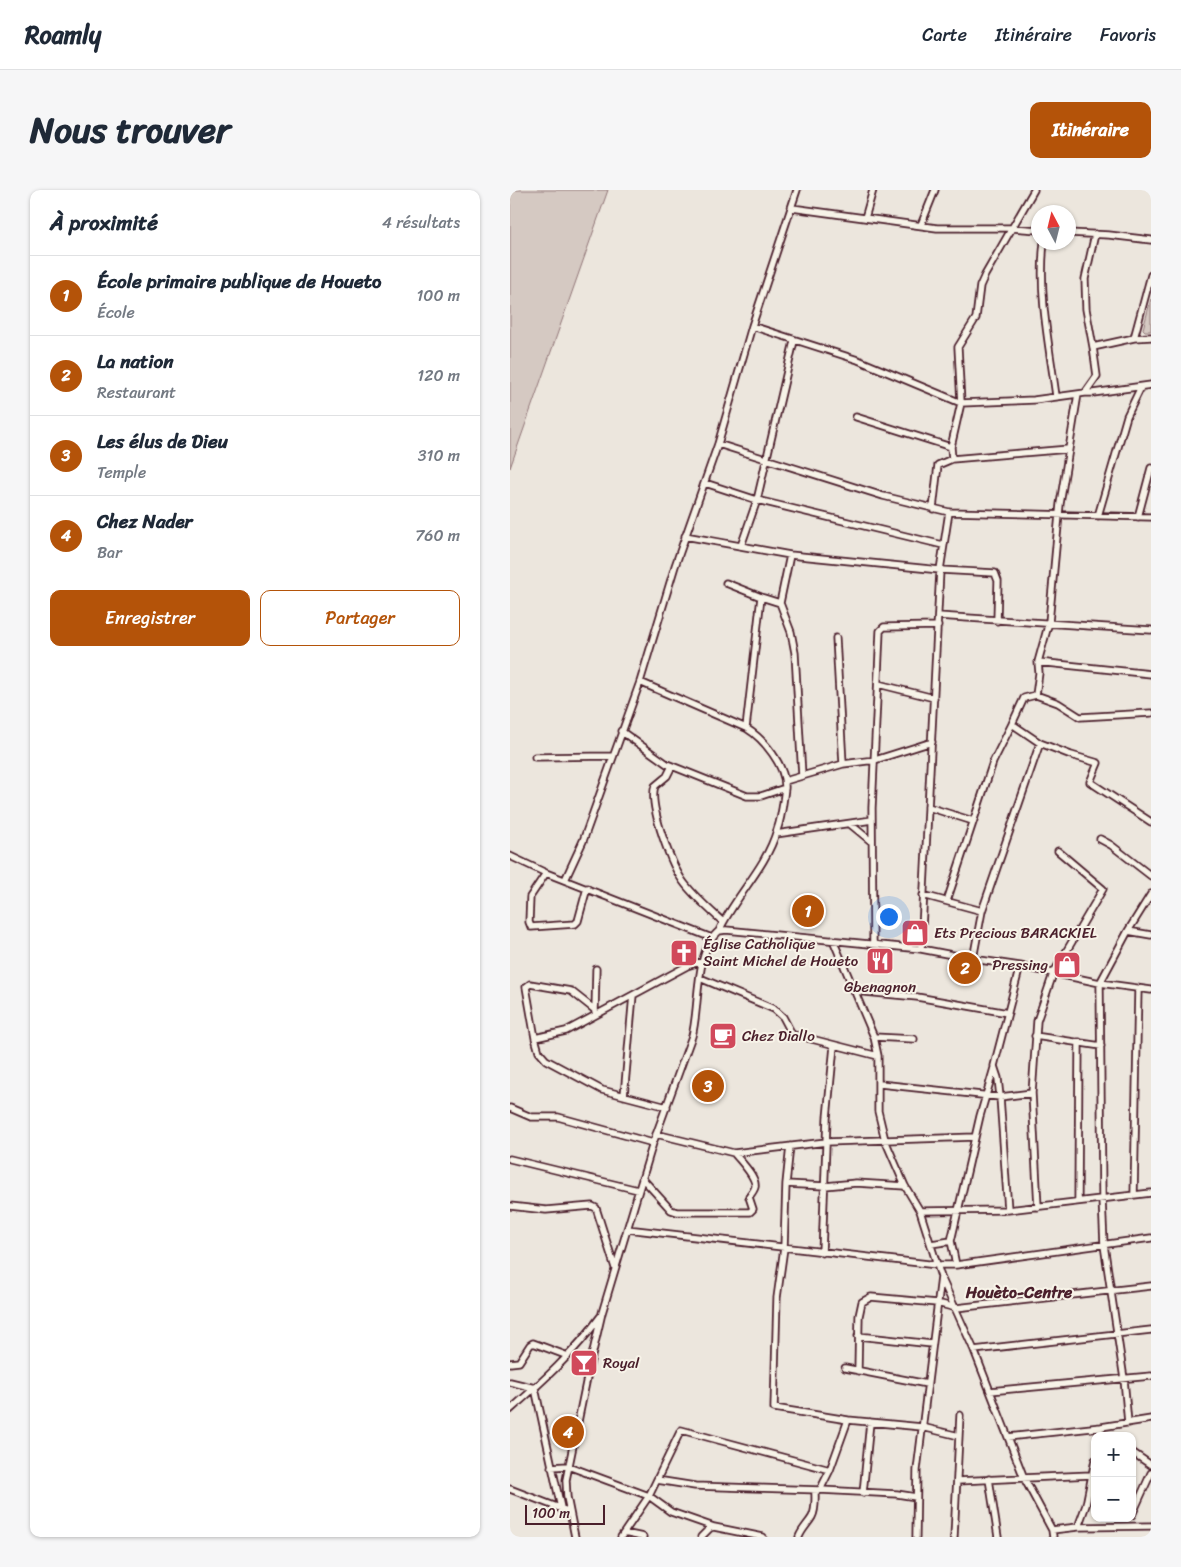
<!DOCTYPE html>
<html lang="fr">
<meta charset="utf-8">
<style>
body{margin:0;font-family:Sriracha,sans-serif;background:#f6f6f7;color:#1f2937}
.controls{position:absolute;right:15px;bottom:15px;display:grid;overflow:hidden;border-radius:10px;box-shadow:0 1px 4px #0004}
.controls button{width:45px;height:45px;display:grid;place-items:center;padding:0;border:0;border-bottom:1px solid #e0e1e3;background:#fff;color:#1f2937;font:25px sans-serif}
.compass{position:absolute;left:521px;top:15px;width:45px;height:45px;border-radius:50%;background:#fff;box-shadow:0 1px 4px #0004;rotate:353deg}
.scale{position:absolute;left:15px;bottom:12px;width:80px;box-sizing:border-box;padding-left:5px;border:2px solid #4a1f2b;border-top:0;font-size:14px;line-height:18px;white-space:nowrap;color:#4a1f2b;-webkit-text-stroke:4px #f7f3e8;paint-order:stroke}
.you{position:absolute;left:378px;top:726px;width:18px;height:18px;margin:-12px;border:4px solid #fff;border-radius:50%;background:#1a73e8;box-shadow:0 0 0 8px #1a73e833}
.badge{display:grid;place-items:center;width:32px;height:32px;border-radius:50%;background:#b45309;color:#fff;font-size:16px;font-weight:700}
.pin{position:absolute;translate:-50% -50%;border:2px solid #fff;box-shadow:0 1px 5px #0006}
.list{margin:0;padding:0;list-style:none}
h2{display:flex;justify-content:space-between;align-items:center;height:65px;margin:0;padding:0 20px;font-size:21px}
h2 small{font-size:16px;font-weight:400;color:#747a83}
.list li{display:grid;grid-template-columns:32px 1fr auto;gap:15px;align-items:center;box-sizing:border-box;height:80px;padding:0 20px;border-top:1px solid #e0e1e3}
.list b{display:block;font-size:19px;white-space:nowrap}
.list p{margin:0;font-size:16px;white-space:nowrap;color:#747a83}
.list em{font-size:16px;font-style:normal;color:#747a83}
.actions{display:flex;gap:10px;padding:15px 20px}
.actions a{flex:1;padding:11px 0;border:1px solid #b45309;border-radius:10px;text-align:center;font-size:18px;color:#b45309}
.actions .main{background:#b45309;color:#fff}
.map{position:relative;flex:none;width:641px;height:1347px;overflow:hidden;border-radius:10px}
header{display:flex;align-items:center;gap:30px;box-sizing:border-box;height:70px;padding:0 25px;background:#fff;border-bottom:1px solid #e0e1e3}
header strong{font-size:24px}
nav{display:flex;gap:28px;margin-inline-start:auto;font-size:18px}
.intro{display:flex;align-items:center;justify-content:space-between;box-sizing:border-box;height:120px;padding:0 30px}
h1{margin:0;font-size:35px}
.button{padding:12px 22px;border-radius:10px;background:#b45309;color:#fff;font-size:18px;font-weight:700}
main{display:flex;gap:30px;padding:0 30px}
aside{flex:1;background:#fff;border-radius:10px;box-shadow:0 1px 4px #0004}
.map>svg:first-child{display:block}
.green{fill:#d5c9c2;stroke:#907476}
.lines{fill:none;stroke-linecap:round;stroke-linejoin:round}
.minor-casing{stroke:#4a1f2b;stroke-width:9}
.minor{stroke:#f7f3e8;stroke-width:5.5}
.labels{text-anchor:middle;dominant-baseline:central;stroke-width:4;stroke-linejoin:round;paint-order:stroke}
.poi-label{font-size:15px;fill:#4a1f2b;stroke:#f7f3e8;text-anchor:start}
.neighbourhood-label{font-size:16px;font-weight:bold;fill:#4a1f2b;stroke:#f7f3e8}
</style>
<header>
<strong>Roamly</strong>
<nav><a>Carte</a><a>Itinéraire</a><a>Favoris</a></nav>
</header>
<div class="intro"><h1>Nous trouver</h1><a class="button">Itinéraire</a></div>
<main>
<aside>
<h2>À proximité<small>4 résultats</small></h2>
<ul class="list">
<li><span class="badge">1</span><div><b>École primaire publique de Houeto</b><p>École</p></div><em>100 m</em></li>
<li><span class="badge">2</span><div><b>La nation</b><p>Restaurant</p></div><em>120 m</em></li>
<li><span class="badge">3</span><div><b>Les élus de Dieu</b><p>Temple</p></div><em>310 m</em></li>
<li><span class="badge">4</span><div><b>Chez Nader</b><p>Bar</p></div><em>760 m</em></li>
</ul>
<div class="actions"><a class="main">Enregistrer</a><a>Partager</a></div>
</aside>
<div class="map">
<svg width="641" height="1347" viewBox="0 0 641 1347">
<rect width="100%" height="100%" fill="#ece6dd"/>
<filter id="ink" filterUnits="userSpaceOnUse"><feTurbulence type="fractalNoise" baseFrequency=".02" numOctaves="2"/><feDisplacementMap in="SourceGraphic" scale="10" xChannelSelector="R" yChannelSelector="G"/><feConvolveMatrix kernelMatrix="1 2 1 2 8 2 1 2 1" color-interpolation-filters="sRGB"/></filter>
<g filter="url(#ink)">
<!-- green -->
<path class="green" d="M0,0h98l-98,278z
M641,109v32h-6l-2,-2z"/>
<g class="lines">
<defs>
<path id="minor" d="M282,18l145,20h75l26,2
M355,28l8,-28
M411,35l14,-35
M558,43l41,2 42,5
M534,52c-6,52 5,102 12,154
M242,136l106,34 103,43 73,-3 51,-7 12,-17 -4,-29 -7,-38 -1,-30 10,-45
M624,148l17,-63
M583,157l41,-9 17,-1
M575,203h8l58,-8
M568,204l-18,110 -11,118 -11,40 1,11 -3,22 22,8 22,14 71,-4
M346,227l95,30
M208,254l165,52 66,16 202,5
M442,269l117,-10
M195,293l52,17 186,45
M423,319l5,-44 14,-6 -1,-12 10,-44 -3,-56 18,-29 4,-32 5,-11 49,-85
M588,326l29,-100 14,-29
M628,327l13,-49
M175,346l105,19 150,15 55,3 3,8 -1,40
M231,356l16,-46 37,-159
M280,365l-10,48 11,29 4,21 7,123
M216,393l35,14 19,6
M428,426l213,14
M326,448l7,126
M528,472l113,12
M368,494l56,14
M502,534l12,-26 12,-3
M236,538l15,-131
M111,541l46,33 80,32h14l24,-8
M25,567l77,-1
M162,576l-5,10 -12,10c-7,19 17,82 30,98 11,14 25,26 38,38
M275,591l58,-17 32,-4 57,-18
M418,617l45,14
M340,634l22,18
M266,644l96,-14
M590,649l11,6 40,31
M0,666l36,17 166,65
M36,683l-16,24 -1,25 2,5 44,-3 3,-3 9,-33
M55,690l18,-39 57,-159 35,-116 43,-122 34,-118 45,-136
M413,705l59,16
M437,711l46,-139 19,-38 28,19 31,12 27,8 -8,19 61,40
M209,741l7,-1 195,19 52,10 47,7 80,17 51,7
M618,741l23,4
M323,750l41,97 4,19v55l7,29 20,46 15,25 21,66 -24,193 -1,67
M363,753l-1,-135 8,-177 4,-4 54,-1
M411,759l19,-379 9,-58
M463,769l9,-48 58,-168
M190,788l74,31 9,8 9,17 86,22
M344,801l63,6 91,16
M85,820l-24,-19 -41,-7 -4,3 9,51 4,14 7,8 56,30 65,17
M85,822l1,-43
M525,846l66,10
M364,847l40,2
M25,848l31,-7 121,-65 16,-5
M370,894l120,13 32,-4
M114,906l9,-101
M0,918l21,9h27l95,26
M146,944l78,19 92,-11 149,-5
M280,956l-4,38 -2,64 -7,50 -3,110 74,12
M0,969l128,31
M132,988l29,32 6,2h73l3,-3 -4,-12c2,-3 5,-6 6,-10 2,-10 -15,-26 -21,-34
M276,994l39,2 31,-3 49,3
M624,1005l4,-206
M568,1011l1,-159
M0,1016l36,4 46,-4 4,2 19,60
M528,1017l-6,-114 5,-72 16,-47 50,-85 -45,-38
M498,1020l-8,-113 -2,-19 -4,-12 26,-100
M410,1021l88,-1 143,-17
M117,1039l310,36h19l195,-27
M421,1054l20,-3
M312,1063l5,-135 7,-72
M446,1075l-5,-24 29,-125 14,-48
M431,1087l33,73 50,128 28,52 1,7
M348,1146l74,8
M464,1160l177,-20
M0,1173l9,-1 11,-17 3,-2 35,13
M335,1178l82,16
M348,1181l1,-55 3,-14 9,-5 66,6 19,5 195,-22
M0,1192l25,6 26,120
M480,1201l161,-15
M0,1220c33,-29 64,-57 90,-93
M618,1233l-4,-44 -20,-134 -2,-46 -2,-216 28,-52 23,-37
M591,1246v-9
M498,1247l93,-10 50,-8
M622,1262l19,13
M41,1277l17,-1 81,30 22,16 43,15
M479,1289l9,58
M147,1290l38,6 125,4 10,-20
M447,1291l134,-6
M0,1299l60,23
M353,1303l7,-71
M622,1325l19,-42
M568,1337l8,-22 9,-45
M542,1340l26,-3 73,-1
M114,1343l19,4
M65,1347l-8,-40 -1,-17 22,-107 14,-60 51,-170 39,-107c8,-29 2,-85 27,-105 16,-35 47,-63 58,-101 5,-13 6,-28 8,-42 1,-22 -21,-49 -39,-60l-106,-46
M111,1347l28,-41 32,-66 149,40 18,-50 74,7 37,9
M191,1347l9,-9 4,-1 49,10
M289,1347c3,-8 9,-13 13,-20 4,-7 3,-17 3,-25l5,-2 77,4 19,3
M444,1347l6,-122"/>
</defs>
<!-- minor casing -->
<use href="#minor" class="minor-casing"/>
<!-- minor -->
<use href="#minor" class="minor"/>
</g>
</g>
<!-- icons -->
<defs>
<symbol id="shop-square" viewBox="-11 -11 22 22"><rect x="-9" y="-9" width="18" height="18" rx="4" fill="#d1495b" stroke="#f7f3e8"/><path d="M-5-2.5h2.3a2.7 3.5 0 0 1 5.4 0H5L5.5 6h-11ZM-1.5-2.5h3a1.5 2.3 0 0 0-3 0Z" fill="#fff"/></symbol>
<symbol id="church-square" viewBox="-11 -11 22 22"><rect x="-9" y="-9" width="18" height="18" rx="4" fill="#d1495b" stroke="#f7f3e8"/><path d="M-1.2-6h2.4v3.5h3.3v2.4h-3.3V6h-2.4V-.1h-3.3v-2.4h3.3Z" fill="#fff"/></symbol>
<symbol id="restaurant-square" viewBox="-11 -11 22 22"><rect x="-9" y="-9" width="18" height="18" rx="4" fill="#d1495b" stroke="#f7f3e8"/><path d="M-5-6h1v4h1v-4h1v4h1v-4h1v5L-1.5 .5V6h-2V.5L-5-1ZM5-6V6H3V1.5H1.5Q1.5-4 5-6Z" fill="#fff"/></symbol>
<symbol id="cafe-square" viewBox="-11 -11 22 22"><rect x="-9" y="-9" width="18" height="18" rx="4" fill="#d1495b" stroke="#f7f3e8"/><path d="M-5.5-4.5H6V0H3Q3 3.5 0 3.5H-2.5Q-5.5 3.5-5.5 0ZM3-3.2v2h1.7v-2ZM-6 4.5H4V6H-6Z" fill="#fff"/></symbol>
<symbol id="bar-square" viewBox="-11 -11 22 22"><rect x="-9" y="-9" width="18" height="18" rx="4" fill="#d1495b" stroke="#f7f3e8"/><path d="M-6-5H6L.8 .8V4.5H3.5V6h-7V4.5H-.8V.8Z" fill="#fff"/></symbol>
</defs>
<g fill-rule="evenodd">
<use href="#shop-square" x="389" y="727" width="32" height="32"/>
<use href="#church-square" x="158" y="747" width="32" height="32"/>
<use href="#restaurant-square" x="354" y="755" width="32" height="32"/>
<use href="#shop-square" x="541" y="759" width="32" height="32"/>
<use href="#cafe-square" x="197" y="830" width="32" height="32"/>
<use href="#bar-square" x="58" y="1157" width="32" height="32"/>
</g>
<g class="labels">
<!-- poi labels -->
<g class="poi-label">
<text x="424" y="743">Ets Precious BARACKIEL</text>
<text x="193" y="754">Église Catholique<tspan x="193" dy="17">Saint Michel de Houeto</tspan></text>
<text x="538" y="775" text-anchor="end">Pressing</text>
<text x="370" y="797" text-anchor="middle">Gbenagnon</text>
<text x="232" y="846">Chez Diallo</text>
<text x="93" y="1173">Royal</text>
</g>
<!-- neighbourhood labels -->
<g class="neighbourhood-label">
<text x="509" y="1102">Houèto-Centre</text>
</g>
</g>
</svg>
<div class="controls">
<button>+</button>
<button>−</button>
</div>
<svg class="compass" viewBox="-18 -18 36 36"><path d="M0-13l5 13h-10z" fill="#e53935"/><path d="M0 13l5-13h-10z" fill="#747a83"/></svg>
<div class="scale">100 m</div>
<div class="you"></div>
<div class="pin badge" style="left:298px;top:721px">1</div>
<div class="pin badge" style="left:455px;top:778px">2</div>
<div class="pin badge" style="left:198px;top:896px">3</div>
<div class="pin badge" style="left:58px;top:1242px">4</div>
</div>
</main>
